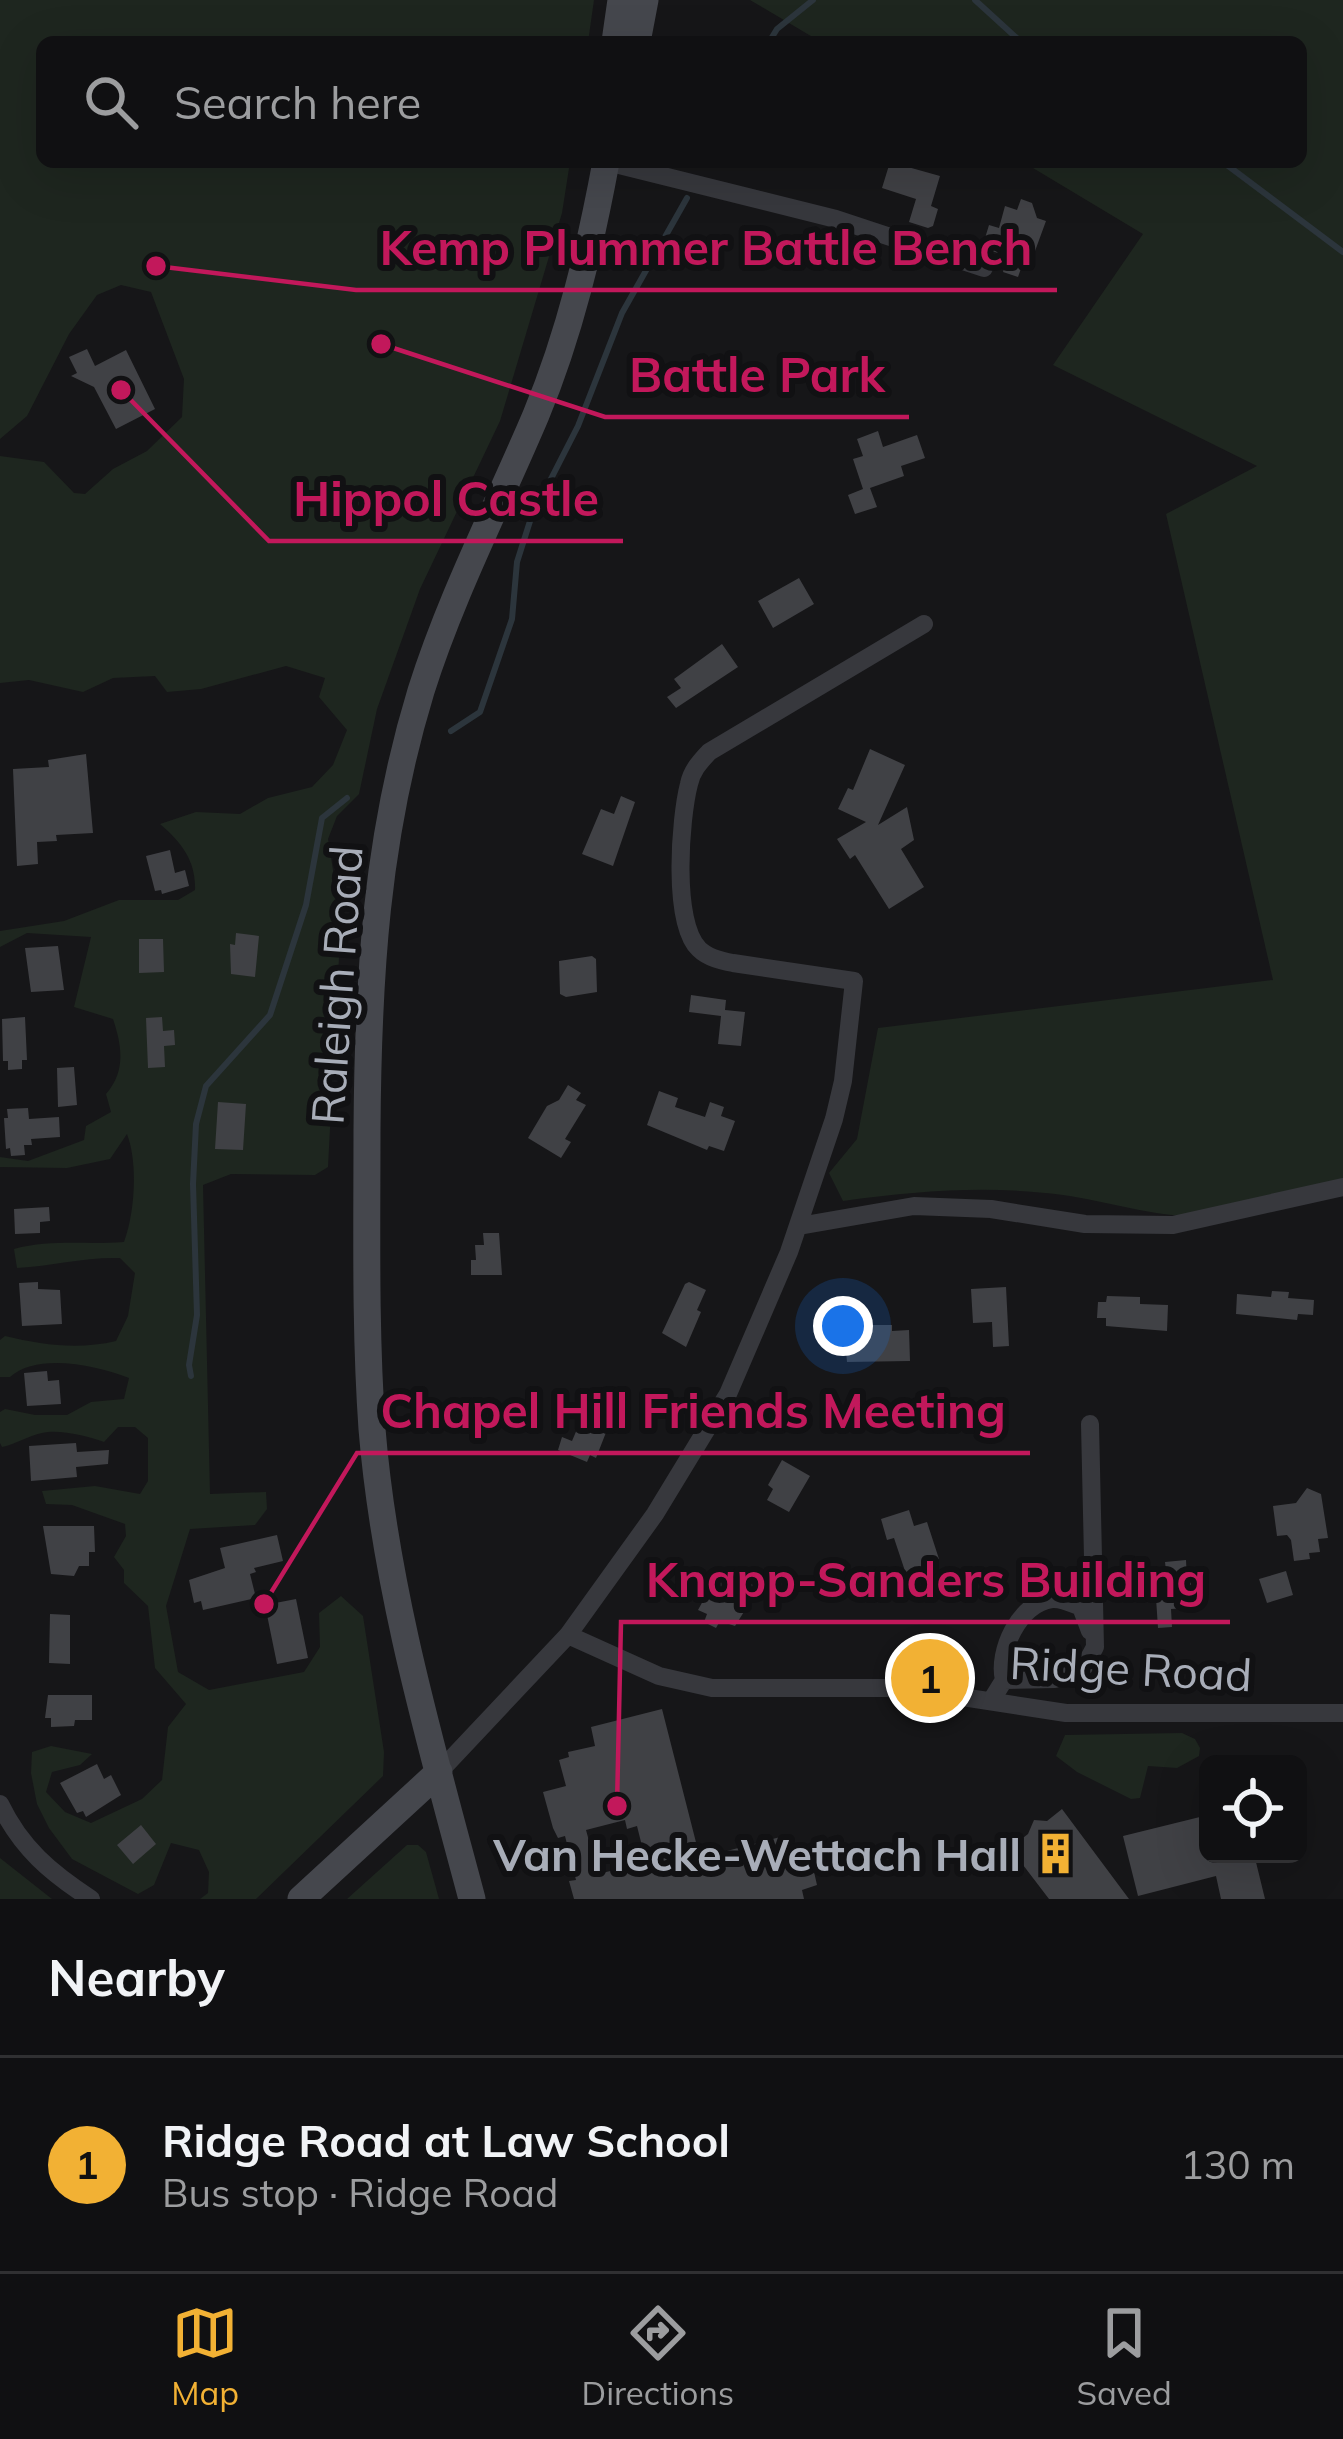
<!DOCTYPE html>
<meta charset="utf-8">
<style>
body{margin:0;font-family:Mulish,sans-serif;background:#1e1e20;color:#f1f3f6}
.controls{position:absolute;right:36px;bottom:36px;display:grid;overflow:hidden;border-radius:18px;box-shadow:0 12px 48px #0002}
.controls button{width:108px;height:108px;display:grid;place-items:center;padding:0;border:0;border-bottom:3px solid #303032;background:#101012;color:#f1f3f6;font:60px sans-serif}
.you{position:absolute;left:843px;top:1326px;width:42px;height:42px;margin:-30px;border:9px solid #fff;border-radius:50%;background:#1a73e8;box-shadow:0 0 0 18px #1a73e833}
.badge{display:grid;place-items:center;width:78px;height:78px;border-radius:50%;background:#f2b134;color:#111;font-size:39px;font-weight:700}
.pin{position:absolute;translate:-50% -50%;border:6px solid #fff;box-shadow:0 3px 12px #0006}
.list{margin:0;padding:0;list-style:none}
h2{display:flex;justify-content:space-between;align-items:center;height:156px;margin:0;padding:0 48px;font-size:51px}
h2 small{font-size:39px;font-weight:400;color:#9c9d9f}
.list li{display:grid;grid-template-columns:78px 1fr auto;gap:36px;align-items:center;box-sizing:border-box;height:216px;padding:0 48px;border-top:3px solid #303032}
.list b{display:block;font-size:45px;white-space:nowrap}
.list p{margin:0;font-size:39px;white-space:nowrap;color:#9c9d9f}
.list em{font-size:39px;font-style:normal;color:#9c9d9f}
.icon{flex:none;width:66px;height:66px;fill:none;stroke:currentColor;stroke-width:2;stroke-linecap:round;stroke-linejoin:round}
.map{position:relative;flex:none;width:1343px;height:1899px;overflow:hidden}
.search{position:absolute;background:#101012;box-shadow:0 12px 48px #0002;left:36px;right:36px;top:36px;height:132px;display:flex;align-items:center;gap:30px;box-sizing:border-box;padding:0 42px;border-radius:18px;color:#9c9d9f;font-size:45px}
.sheet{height:372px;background:#101012}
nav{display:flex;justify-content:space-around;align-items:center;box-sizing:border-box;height:168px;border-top:3px solid #303032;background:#101012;font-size:33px;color:#9c9d9f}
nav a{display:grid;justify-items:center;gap:6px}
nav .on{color:#f2b134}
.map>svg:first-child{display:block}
.green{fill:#1e261f}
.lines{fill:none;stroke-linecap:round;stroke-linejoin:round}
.stream{stroke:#2c353c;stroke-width:6}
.building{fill:#404145;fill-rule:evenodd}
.street{stroke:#37383d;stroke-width:18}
.secondary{stroke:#45474d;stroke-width:27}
.labels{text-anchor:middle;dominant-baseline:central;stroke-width:12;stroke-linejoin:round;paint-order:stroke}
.street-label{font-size:45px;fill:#a8adb8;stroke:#111113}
.poi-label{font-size:45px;font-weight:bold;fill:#a8adb8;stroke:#111113;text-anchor:end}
.leader{fill:none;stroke:#c2185b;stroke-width:4.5}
.callout-dot{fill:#c2185b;stroke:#111113;stroke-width:4.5}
.callout-label{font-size:48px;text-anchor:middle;font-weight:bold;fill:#c2185b;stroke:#111113;stroke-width:12;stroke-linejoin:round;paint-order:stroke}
</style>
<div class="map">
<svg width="1343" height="1899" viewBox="0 0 1343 1899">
<rect width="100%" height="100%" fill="#161618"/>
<!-- green -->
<path class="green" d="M0,0h594l-6,42h-546v120h528l-8,51 -62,208 -80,168 -43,120 -18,85 -22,22 -9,23 13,81 -13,247 -13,8 -84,-1 -28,11 7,309 56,-2 1,17 -12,16 -65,4 -24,77 12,66 31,18 95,-18 16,-25 -1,-34 22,-17 22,20 21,136 -1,24 -127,123h-56l8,-6 1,-21 -10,-22 -28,-7 -17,42 -16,9 -66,-35 -23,-31 -12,-24 -6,-31 1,-21 19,-6 41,8 -12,11 -28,7 -6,20 19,20 26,11 51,-24 20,-19 6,-53 18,-23 -31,-36 -7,-62 -24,-23v-13l-10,-13 12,-21 -1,-12 -53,-19 -26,-1 -4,-13 53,-5 45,8 8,-13v-43l-13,-11h-17l-14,15c-18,-6 -44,-13 -62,-9 -14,3 -26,11 -40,14l-2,-4v-31l5,-3 30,6h32l24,-13 33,-3 5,-21c-32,-12 -91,-26 -119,-1h-10v-37l5,-4c38,9 73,14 111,5l12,-25 7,-43 -15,-15c-36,-1 -67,8 -103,10l-3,-19c37,-10 72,-4 110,-7 11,-30 14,-79 3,-108l-17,25 -43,9 -67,-1v-10l28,4 56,-21 2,-14 25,-14 -5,-18c20,-23 16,-48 7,-75l-39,-12 17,-70 -64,-4 -27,14v-16l64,-10 55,-21h59l17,-10c1,-29 -13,-47 -35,-66l36,-12 44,2 28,-16 44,-11 21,-22 14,-35 -28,-33 6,-19 -39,-12 -85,23 -34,3 -12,-16 -42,2 -30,14 -54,-12 -29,3v-227l44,6 30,31 11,1 28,-25 34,-18 35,-34 2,-38 -33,-87 -30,-7 -24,10 -28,39 -42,82 -27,23z
M750,0h593v1183c-37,9 -99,31 -134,33 -49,3 -98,-14 -146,-21 -74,-10 -146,-4 -220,6l-14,-28 28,-34 21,-111 395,-48 -107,-466 91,-48 -204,-101 90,-131 -120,-72h278v-120h-480z
M1182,1733l13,6 5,9 -1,8 -22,12 -29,-2 -8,32 -9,1 -54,-27 -21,-16 9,-21z
M407,1845h11l8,7 13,47h-92z
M0,1858l52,41h-52z"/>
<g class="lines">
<!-- stream -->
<path class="stream" d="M975,0l46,42
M769,42l8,-13 36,-29
M1223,162l120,90
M451,731l29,-19 32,-93 5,-57 14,-44 47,-92 44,-113 65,-115
M191,1376l-2,-11 8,-50 -4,-131 3,-60 10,-38 64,-71 36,-110 16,-87 25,-20"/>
</g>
<!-- building -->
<path class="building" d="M890,162l50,14 -9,30 7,3 -5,17 -5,2 -19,-6 7,-23 -34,-11z
M1021,199l11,4 5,15 9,3 -15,41 -7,-2 -6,17 -15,-5 5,-16 -26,-8 7,-23 10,3 6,-22 12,4z
M87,349l8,17 31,-16 29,59 -39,20 -22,-42 -23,-11 6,-3 -8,-16z
M878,431l5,16 34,-12 8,23 -24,8 3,10 -34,12 7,19 -22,7 -7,-19 15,-6 -10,-30 10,-3 -6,-17z
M799,578l15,26 -41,24 -15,-27z
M722,644l16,23 -62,41 -9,-11 14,-9 -7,-9z
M870,749l35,16 -27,60 29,-18 7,33 -13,9 23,38 -35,22 -34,-54 -5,4 -13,-20 29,-17 -28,-13 10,-21 5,2z
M86,754l7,79 -37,2 1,6 -20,1 1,22 -21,2 -4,-97 36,-2 -1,-7z
M621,796l14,6 -22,64 -31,-12 19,-45 13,5z
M170,850l5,23 10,-3 4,16 -27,8 -1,-4 -6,1 -9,-35z
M236,933l23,3 -4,41 -24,-3 -1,-30 5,1z
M139,939h24l1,33 -25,1z
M58,946l6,44 -33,2 -6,-44z
M592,956l4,3 1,33 -31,5 -6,-3 -1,-33z
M691,995l35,5 -1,10 20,2 -4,34 -23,-2 3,-28 -32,-4z
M25,1017l2,43h-5v9l-14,1v-9h-5l-1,-42z
M162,1017l1,14 11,-1 1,15 -11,1 1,21 -17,1 -2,-50z
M74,1067l3,38 -19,2 -1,-39z
M568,1085l13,8 -5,7 10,5 -21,34 6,3 -10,16 -33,-20 19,-32 12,-6z
M659,1091l19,7 -3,9 30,10 5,-15 14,5 -3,9 14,5 -11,30 -15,-5 -2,4 -60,-25z
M218,1102l28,2 -3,46 -28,-1z
M28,1108l1,11 30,-2 1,20 -29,2 1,6h-8l1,10 -14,1 -1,-8 -4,1 -2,-31h4l-1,-9z
M49,1207l1,14 -10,1v11l-25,1 -1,-25z
M483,1233h16l3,42h-31v-15h5l-1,-15h9z
M38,1282v7l22,1 2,34 -40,2 -3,-43z
M689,1282l17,8 -9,20 4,2 -15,35 -24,-14 23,-49z
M1006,1287l3,59 -16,1 -1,-25 -19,1 -2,-34z
M1272,1291l17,1 -1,6 26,2 -1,15 -15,-1 -1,6 -61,-6 1,-20 34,3z
M1107,1296l33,1v7l28,1 -1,26 -61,-5v-8h-9l1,-16h8z
M861,1325h31v6l17,-1 1,31 -63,1 -3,-32h17z
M47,1371l1,10 11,-1 2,24 -34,2 -3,-33z
M592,1394l19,8 -4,7 7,3 -18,46 -6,-3 -3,7 -29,-12 4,-13 10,4z
M76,1443l1,9 32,-2 -1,14 -32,3 1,10 -46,4 -2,-35z
M782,1460l28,16 -21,36 -22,-12 6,-11 -5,-4z
M1307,1488l14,6 7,44 -10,1 2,13 -11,1 1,6 -16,2 -3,-21 -4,-5 -10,1 -4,-30 23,-3z
M909,1510l5,16 13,-4 12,37 -9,3 1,4 -25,8 -12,-36 -7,2 -6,-21z
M43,1526h51l1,26h-6v14h-10l-5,10 -23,-2z
M277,1535l6,26 -29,7 2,4 -6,2 6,24 -53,12 -2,-9 -7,2 -5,-23 36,-12 -5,-20z
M1186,1560l1,21 13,-1 1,27 -30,2 1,18 -14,1 -2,-30h4l-2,-17 9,-1 -2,-18z
M721,1568l38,20 -24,38 -15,-5 -4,7 -12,-6 3,-8 -9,-4z
M1286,1571l7,24 -26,8 -8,-24z
M296,1599l12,59 -31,6 -12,-59z
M50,1614l20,1v49l-21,-1z
M48,1695h44v25h-17l-1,6 -23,1v-9h-6z
M662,1709l38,149 88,-23 9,32 15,-4 5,22 -15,5 2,9h-230l-5,-18 7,-1 -11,-44 -7,2 -5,-10 -10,-36 23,-6 -7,-26 10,-3 -1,-5 27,-6 -4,-19zM625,1820l2,9 10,-3 7,28 -11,2 2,9 -37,9 -12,-44z
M97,1764l7,15 7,-4 10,20 -35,22 -3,-6 -6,2 -17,-30z
M1062,1809l67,90h-80l-39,-51 18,-14 6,-14 13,1z
M1208,1815v39h46l11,45h-44l-5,-23 -78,20 -15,-60z
M141,1825l15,19 -23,20 -16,-19z"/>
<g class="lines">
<!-- street -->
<path class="street" d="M607,162l229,57 148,49
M799,1226l115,-20 77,3 94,15 88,1 170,-38
M568,1635l91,41 53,12h192l162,25h277
M1004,1680c-7,-28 15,-77 48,-81 9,-1 21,5 29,8l9,24
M991,1701l13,-21 51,-1 29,-12 11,-20 -5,-223
M439,1772l129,-137 87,-121 73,-120 61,-142 45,-133 9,-38 11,-100 -121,-18c-11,-2 -25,-5 -34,-14 -27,-26 -19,-130 -10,-165 3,-14 11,-22 20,-32l215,-128
M0,1804c21,44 51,69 91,95"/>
<!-- secondary -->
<path class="secondary" d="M615,42l6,-42
M637,42l8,-42
M301,1899l138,-127
M472,1899c-41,-154 -87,-311 -100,-470 -7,-99 -5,-199 -5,-299 1,-152 9,-292 54,-439 30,-95 76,-184 115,-276 34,-82 54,-167 70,-253"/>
</g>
<!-- icons -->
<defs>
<symbol id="building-bare" viewBox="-9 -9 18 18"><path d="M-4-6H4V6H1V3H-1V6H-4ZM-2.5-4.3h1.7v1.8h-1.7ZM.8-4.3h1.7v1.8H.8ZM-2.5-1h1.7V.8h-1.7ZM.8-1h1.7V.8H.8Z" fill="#f2b134" stroke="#111113" stroke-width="2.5" paint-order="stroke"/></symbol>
</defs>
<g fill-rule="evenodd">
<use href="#building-bare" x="1026" y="1824" width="59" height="59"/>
</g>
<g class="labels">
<!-- street labels -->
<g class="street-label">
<text transform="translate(336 985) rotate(-86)">Raleigh Road</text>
<text transform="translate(1131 1668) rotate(3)">Ridge Road</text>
</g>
<!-- poi labels -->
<g class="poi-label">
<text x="1021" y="1854">Van Hecke-Wettach Hall</text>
</g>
</g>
<!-- callouts -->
<path class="leader" d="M156 266L356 290H1057M381 344L605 417H909M121 390L269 541H623M264 1604L357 1453H1030M617 1806L621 1622H1230"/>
<g class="callout-dot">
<circle cx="156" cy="266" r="12"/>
<circle cx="381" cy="344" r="12"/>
<circle cx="121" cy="390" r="12"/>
<circle cx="264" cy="1604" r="12"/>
<circle cx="617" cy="1806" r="12"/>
</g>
<g class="callout-label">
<text x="706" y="265">Kemp Plummer Battle Bench</text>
<text x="757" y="392">Battle Park</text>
<text x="446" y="516">Hippol Castle</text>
<text x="693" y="1428">Chapel Hill Friends Meeting</text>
<text x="926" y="1597">Knapp-Sanders Building</text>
</g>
</svg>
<div class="controls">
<button><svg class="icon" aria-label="locate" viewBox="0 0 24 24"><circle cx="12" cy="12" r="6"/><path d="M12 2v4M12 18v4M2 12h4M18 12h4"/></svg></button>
</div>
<div class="you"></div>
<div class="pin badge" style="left:930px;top:1678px">1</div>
<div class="search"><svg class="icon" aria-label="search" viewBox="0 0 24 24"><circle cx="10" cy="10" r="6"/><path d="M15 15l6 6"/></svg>Search here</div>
</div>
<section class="sheet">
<h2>Nearby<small></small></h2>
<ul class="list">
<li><span class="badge">1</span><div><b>Ridge Road at Law School</b><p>Bus stop · Ridge Road</p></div><em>130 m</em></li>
</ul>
</section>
<nav>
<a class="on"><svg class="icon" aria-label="map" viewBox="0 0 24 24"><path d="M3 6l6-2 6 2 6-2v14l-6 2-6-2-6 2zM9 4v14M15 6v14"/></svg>Map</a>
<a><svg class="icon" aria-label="directions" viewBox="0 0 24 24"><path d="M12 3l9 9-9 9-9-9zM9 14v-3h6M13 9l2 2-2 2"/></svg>Directions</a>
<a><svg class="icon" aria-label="saved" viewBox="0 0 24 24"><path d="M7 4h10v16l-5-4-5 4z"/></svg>Saved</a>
</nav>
